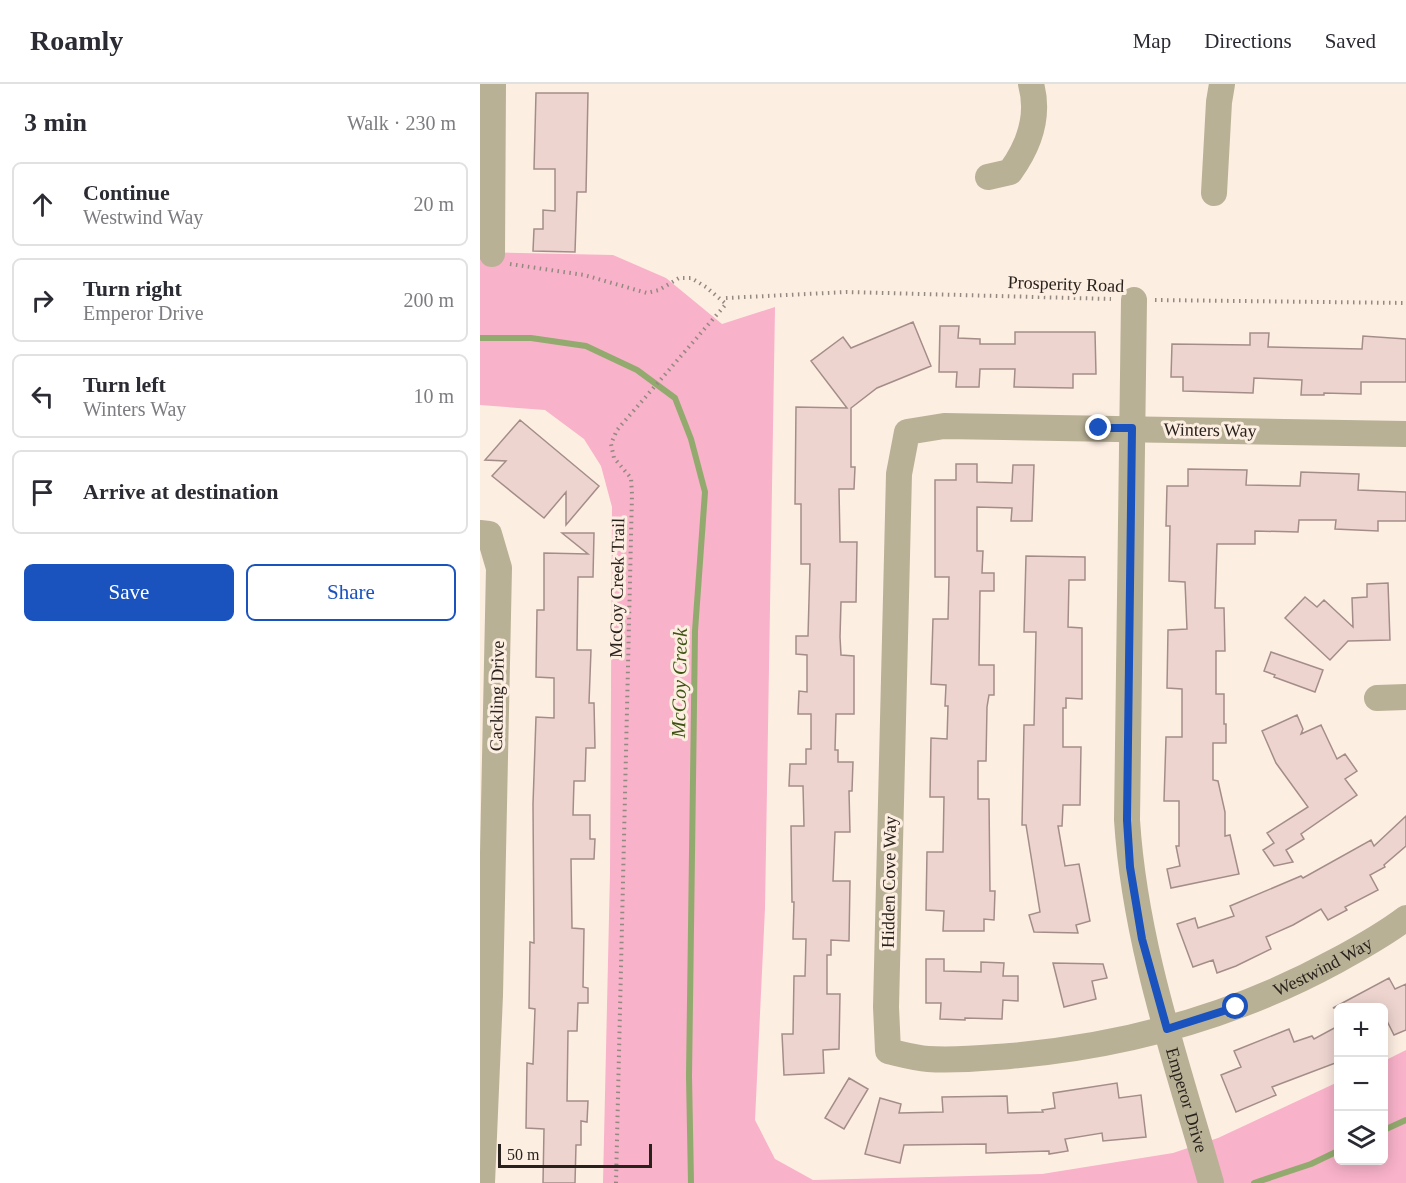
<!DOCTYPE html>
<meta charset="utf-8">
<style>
body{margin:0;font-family:"Times New Roman",serif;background:#f2f2f3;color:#2b2b33}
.controls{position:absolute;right:18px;bottom:18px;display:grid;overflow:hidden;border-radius:9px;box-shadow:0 3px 15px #0003}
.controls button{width:54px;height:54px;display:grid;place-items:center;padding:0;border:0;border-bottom:2px solid #e1e1e2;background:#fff;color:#2b2b33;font:30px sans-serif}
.scale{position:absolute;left:18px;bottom:15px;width:154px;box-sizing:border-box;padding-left:6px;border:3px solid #29221c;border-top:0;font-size:16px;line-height:21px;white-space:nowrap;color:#29221c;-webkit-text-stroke:4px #fdeee2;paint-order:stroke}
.stop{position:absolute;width:18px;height:18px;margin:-14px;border:4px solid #1a52be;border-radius:50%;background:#fff}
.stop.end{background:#1a52be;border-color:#fff;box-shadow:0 2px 6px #0008}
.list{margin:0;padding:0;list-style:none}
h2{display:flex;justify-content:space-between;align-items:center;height:78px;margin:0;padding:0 24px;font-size:26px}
h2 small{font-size:20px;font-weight:400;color:#7c7c81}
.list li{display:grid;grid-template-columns:39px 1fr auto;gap:18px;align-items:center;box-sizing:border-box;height:84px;margin:0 12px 12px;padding:0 12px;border:2px solid #e1e1e2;border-radius:9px}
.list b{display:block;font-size:22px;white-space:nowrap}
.list p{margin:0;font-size:20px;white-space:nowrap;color:#7c7c81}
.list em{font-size:20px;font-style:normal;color:#7c7c81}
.actions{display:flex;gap:12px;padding:18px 24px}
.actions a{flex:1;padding:14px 0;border:2px solid #1a52be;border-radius:9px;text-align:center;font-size:21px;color:#1a52be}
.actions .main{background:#1a52be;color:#fff}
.icon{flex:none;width:33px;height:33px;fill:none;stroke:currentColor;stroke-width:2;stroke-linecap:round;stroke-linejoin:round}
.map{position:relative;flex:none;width:926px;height:1099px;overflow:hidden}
header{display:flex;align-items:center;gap:36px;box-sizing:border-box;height:84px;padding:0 30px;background:#fff;border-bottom:2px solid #e1e1e2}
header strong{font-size:28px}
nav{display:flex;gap:33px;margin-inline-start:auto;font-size:21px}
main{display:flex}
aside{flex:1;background:#fff}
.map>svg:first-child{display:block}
.green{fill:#f8b2c9}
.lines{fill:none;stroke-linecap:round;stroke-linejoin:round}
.stream{stroke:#92aa6e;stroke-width:6}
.building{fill:#edd4cf;stroke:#a48d89;stroke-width:1.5}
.path{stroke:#948980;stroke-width:4;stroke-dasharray:1.5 4.5;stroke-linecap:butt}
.minor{stroke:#b9b196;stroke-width:26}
.route{stroke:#1a52be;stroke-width:8}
.labels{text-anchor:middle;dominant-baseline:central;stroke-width:6;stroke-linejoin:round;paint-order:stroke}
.street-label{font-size:18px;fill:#29221c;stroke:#fdeee2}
.water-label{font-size:20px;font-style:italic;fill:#3d5210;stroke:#fdeee2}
</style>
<header>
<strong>Roamly</strong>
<nav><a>Map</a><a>Directions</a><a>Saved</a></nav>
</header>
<main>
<aside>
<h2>3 min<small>Walk · 230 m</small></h2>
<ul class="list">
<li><svg class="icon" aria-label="ahead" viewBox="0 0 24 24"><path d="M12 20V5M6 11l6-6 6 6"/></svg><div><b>Continue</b><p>Westwind Way</p></div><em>20 m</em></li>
<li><svg class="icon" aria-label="right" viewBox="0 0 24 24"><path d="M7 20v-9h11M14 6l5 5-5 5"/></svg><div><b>Turn right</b><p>Emperor Drive</p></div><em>200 m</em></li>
<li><svg class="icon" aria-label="left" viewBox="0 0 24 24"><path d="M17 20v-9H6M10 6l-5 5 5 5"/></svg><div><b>Turn left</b><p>Winters Way</p></div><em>10 m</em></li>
<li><svg class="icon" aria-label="arrive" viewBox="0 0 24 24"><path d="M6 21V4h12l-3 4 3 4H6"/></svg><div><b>Arrive at destination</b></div></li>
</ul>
<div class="actions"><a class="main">Save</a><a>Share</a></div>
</aside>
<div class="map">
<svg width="926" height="1099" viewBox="0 0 926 1099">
<rect width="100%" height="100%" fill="#fdeee2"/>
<!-- green -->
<path class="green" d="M0,168l133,3 53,23 56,46 53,-17 -10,601 -10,212 20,39 38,21 229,-6 131,-21 45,-15 120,-56v78h46v-99l22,-11v133h-803l7,-310 2,-366 -11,-41 -17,-27 -39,-29 -65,-5z"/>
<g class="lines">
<!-- stream -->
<path class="stream" d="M0,254h51l55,8 51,24 38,28 16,41 14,53 -10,139 -6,445 2,107
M904,1046l22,-10
M774,1099l57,-19 27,-13"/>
</g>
<!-- building -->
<path class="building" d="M56,9h52l-2,99h-9l-2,60 -42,-1 1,-22h9v-19l12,1v-42h-21z
M433,238l18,44 -54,22 -26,20v59h4l-1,22h-15l1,53h17l-1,60h-15l-1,35 1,18 13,1v58h-18l-1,36h3v12h15l-1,29h-3l1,41h-15l-2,49h17l-1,60 -18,-1v15h-4v39h13l-1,55 -16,1 1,23 -40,2 -2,-41h11l1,-58h11l1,-37h-13l1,-37h-2l-1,-76h13l-1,-40h-14l1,-22h16v-15h5v-35h-13l1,-23 8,1v-37l-11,-1v-18h12l2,-72h-9v-60h-6l1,-97 51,1 -36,-47 32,-24 8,11z
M460,242h19l-1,12 22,1v5h35v-12h80l1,42h-23v14l-59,-1 1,-18h-35l-1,18h-23l1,-15h-18z
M770,249h19l-1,14 94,2 1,-13 43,3v43h-45v12l-37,-1v2h-23l1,-15 -48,-2 -1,15 -70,-2v-14h-12l1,-33 78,1z
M40,336l79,66 -33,39v-33l-22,26 -52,-42 14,-15 -21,-1z
M476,380h21v18l35,1 1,-18h21l-2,56h-21l1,-13 -35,-1v44h6l-1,22h12v18h-14l-1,74h15v30h-5l-2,12 -1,54h-8v38h11l1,92h5l-1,29 -10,-1v12h-41l1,-20 -18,-1 1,-58h16l1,-55h-14l1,-59 16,1 1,-33h-3l1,-21 -15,-1 2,-65h15l1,-42h-14v-97h21z
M708,385l59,1 -1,15 54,1 1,-14 58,2 -1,16 48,2v29h-28v10l-43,-2 1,-9h-37l-1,12 -43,-1v13h-38l-2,64h9l1,43h-9v43h8v30h2v19h-13v37l5,1 7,31v24l5,-1 9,39 -68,14 -4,-19 13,-3 -4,-20h3v-45h-15l2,-64h16v-48l-15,-1 1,-58 19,-1 -2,-47 -16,-1 1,-55h-4l1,-40h21z
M82,449h32l-1,44h-15l-1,73h14l-2,53h5l1,45h-9l-1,33h-11l-1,34h17v24h5l-1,20h-23l1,69 12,1 -1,58 5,1v15h-10l-1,28h-9l-1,70h21l-1,21 -6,-1v24h-5l-1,38h-32l1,-54 -18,-1 1,-65 6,1 2,-55 -6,-1 1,-66 4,1 -1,-139 3,-87 18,1v-40l-18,-1 1,-67h7v-57l44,1z
M546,472l59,1v23h-16l-1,47 14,1v71l-16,-1v10h-3v39h18l-1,58h-17l-1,21h-4l7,40 14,-2 11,57 -14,4 2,8 -44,-1 -5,-17 11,-3 -14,-87h-4l2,-100h10l2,-93h-12z
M908,499l2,57 -42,1 -18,19 -45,-42 20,-21 12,10 7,-7 29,27 -1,-29 15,-1v-13z
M791,568l52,18 -8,22 -41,-15 1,-2 -11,-4z
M817,631l6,14 -2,5 20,-9 16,34 8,-5 12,17 -12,8 12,16 -56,39 3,5 -18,11 7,12 -19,4 -11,-16 11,-7 -7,-10 41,-26 -32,-44 -14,-32z
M926,732v30l-22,19 1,2 -15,8 8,15 -33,17 2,3 -19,10 -7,-11 -28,16 -27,12 5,12 -35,17 -19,7 -4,-13 -20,7 -16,-43 18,-6 3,10 36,-12 -4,-10 71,-30 2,2 68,-38 3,6z
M446,875h18v12l37,1v-10l23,1 -1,13h15v25l-15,-1 -1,19 -37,-1v2l-25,-1 1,-16h-15z
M573,879l50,1 4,14 -15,3 4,18 -32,8z
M909,894l6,11 11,-5v46l-12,5 -11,-22v-5h-50z
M858,942v36l-66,25 4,8 -40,17 -15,-37 20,-8 -7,-16 55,-22 5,13 18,-6 2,3z
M369,994l19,11 -24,40 -19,-11z
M637,999l2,15 22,-3 5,42 -43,4 -1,-8 -37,6 3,12 -19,3v-3l-63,2v-9l-82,1 -4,18 -35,-9 15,-56 21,6 -2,9 44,-1 -1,-15 65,-1 1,17 35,-1 -1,-2 13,-2 -2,-15z"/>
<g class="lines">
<!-- path -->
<path class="path" d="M30,180l74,11 63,18 12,-3 20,-12h12l15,9 20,17 -109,126 -6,14 3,14 17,20 1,16 -16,689
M246,214l121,-6 264,7
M675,216l251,3"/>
<!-- minor -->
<g class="minor">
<path d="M508,93l22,-5c19,-26 30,-55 21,-88"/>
<path d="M734,109l5,-91 3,-18"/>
<path d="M12,170l1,-170"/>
<path id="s1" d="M654,216l-7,520c8,125 50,243 84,363"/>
<path id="s2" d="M926,350l-462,-8 -37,6 -8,42 -13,533 2,44c13,3 27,7 40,8 28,2 55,-1 82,-3 115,-10 225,-40 326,-95 24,-13 49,-27 70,-43"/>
<path d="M0,449l9,1 10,34 -9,427 -8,188"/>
<path d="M897,614l29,-1"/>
</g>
</g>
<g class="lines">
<!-- route -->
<path class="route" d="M619,344h33l-5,392 3,47 12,72 25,90 69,-22"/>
</g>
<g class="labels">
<!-- street labels -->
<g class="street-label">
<text transform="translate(586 200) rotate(2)">Prosperity Road</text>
<text transform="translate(730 346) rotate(1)">Winters Way</text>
<text transform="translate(137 504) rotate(-89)">McCoy Creek Trail</text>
<text transform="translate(17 612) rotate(-89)">Cackling Drive</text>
<text transform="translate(409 798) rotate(-89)">Hidden Cove Way</text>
<text stroke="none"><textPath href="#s2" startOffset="1570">Westwind Way</textPath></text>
<text stroke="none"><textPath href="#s1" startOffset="807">Emperor Drive</textPath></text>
</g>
<!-- water labels -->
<g class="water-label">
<text transform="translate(199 599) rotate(-89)">McCoy Creek</text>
</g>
</g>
</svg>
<div class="controls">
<button>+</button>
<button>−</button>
<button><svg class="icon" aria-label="layers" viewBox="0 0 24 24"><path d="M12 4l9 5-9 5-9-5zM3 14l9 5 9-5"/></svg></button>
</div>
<div class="scale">50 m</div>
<div class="stop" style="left:756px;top:923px"></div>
<div class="stop end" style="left:619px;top:344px"></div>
</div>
</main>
